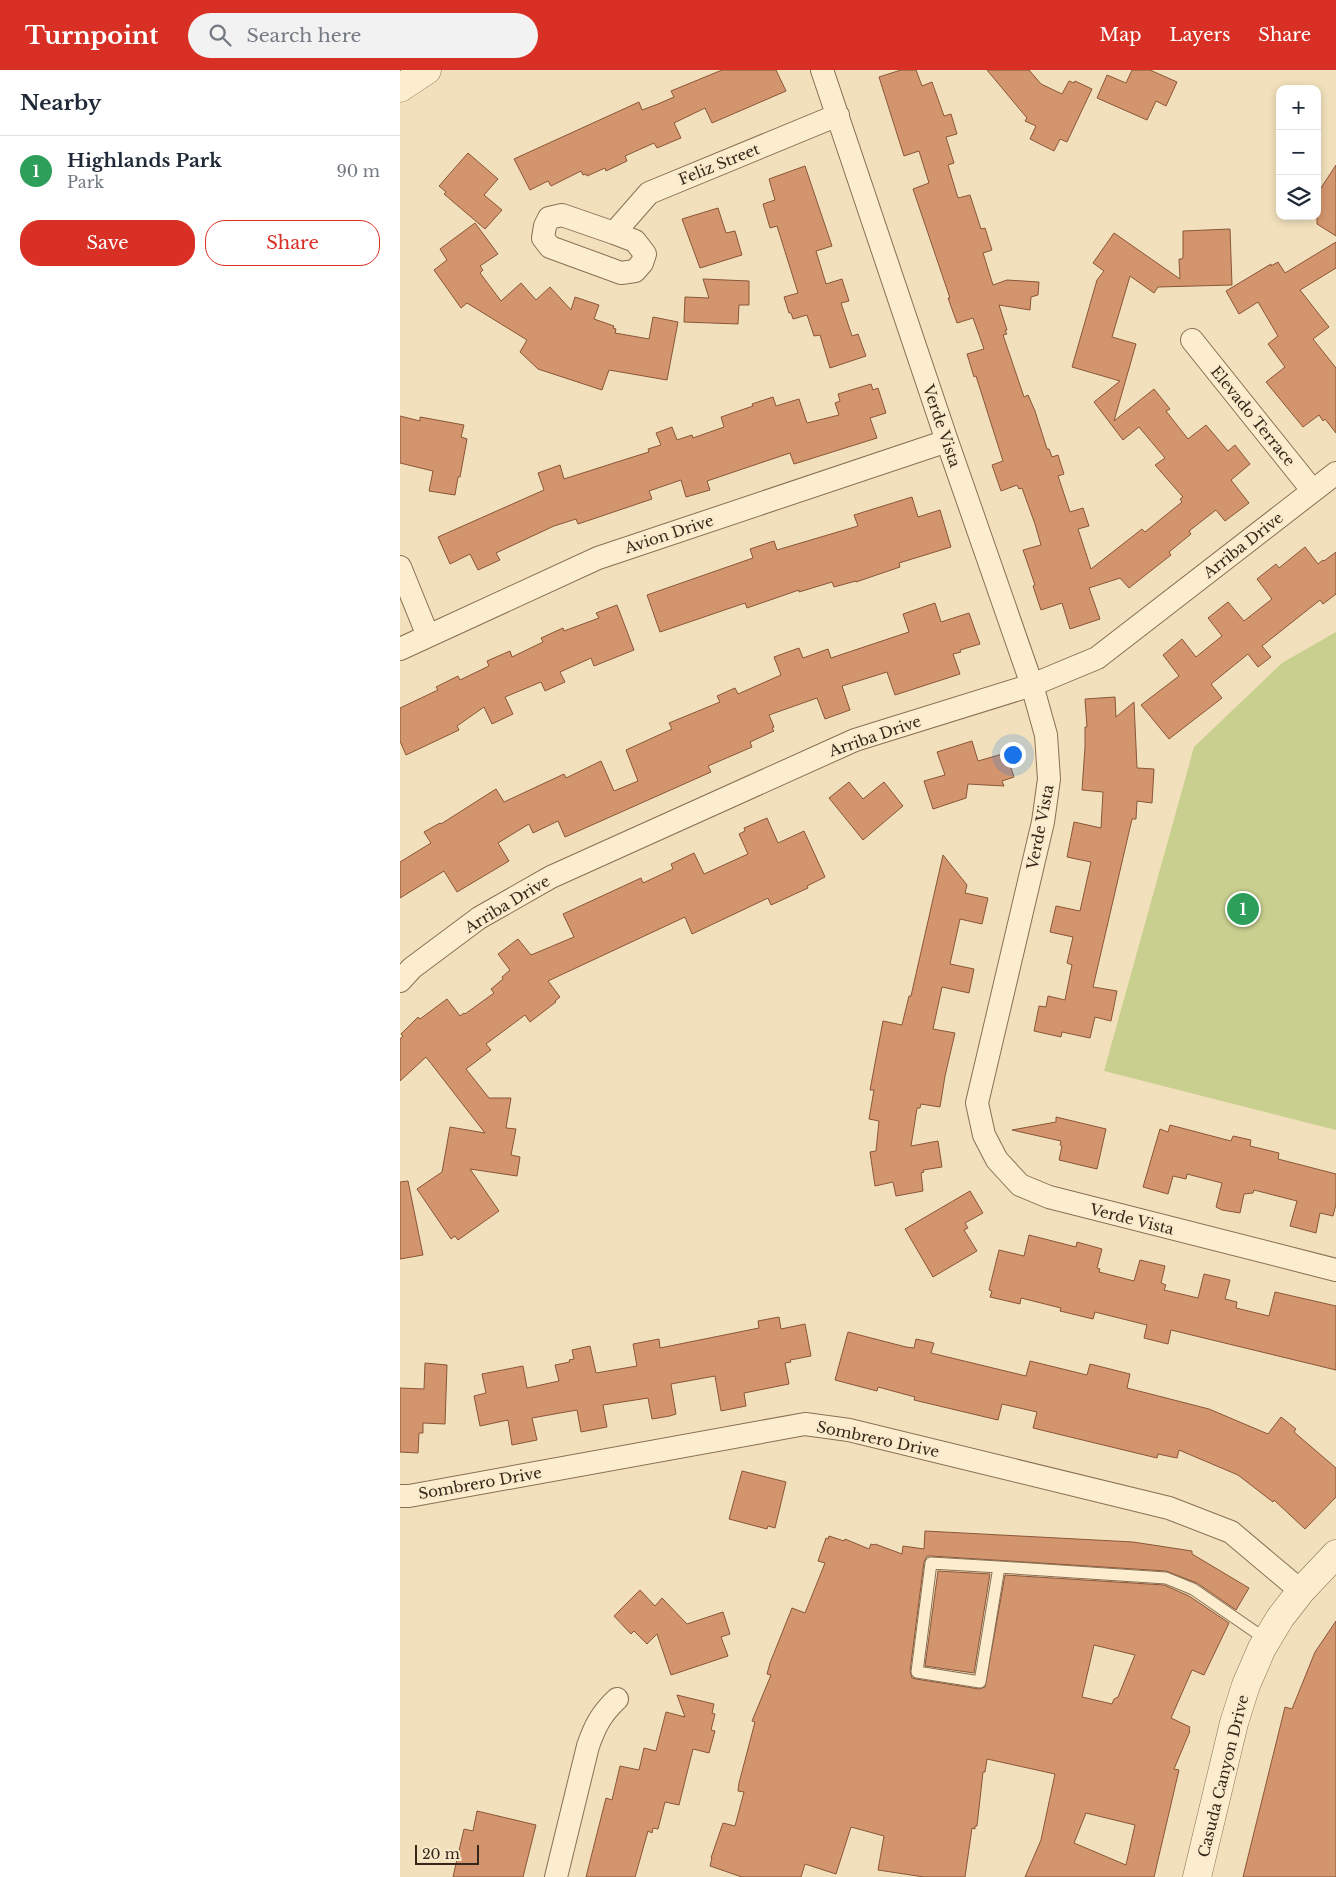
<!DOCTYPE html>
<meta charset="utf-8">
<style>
body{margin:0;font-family:"Libre Baskerville",serif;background:#f2f2f3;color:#1f2937}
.controls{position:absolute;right:15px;top:15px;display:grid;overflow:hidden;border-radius:10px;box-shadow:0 2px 8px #0003}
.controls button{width:45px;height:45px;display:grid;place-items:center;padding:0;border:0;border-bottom:1px solid #e0e1e3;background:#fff;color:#1f2937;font:25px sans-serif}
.scale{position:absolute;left:15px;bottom:12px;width:64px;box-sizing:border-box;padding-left:5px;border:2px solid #37271a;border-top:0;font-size:14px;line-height:18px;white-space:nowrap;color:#37271a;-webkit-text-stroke:4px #f8eacb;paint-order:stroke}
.you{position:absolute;left:612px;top:684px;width:18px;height:18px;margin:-12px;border:4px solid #fff;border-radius:50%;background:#1a73e8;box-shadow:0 0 0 8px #1a73e833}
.badge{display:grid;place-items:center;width:32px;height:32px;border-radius:50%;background:#d93025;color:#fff;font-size:16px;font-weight:700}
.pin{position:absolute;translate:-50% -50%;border:2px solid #fff;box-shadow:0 1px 5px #0006}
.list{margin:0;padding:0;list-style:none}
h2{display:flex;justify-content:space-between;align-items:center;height:65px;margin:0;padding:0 20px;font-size:21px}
h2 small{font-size:16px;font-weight:400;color:#747a83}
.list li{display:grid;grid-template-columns:32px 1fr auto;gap:15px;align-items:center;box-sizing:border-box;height:70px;padding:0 20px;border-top:1px solid #e0e1e3}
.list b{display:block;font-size:19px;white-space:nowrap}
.list p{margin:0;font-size:16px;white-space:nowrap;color:#747a83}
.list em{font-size:16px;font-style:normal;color:#747a83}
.actions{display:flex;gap:10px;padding:15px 20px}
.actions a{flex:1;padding:11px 0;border:1px solid #d93025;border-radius:20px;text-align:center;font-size:18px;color:#d93025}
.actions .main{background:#d93025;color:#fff}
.icon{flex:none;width:28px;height:28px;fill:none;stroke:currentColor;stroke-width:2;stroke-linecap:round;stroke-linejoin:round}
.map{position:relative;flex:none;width:936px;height:1807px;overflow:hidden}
header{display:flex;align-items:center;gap:30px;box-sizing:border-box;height:70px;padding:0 25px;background:#d93025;color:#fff}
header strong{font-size:24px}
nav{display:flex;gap:28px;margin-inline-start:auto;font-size:18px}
.search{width:350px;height:45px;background:#f2f2f3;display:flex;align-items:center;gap:12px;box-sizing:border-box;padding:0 18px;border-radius:28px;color:#747a83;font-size:19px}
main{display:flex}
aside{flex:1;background:#fff}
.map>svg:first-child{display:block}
.green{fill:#c9cf8e}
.building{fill:#d3956d;stroke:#8a5638;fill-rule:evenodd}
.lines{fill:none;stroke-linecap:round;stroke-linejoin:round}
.service-casing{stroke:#896f54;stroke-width:13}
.minor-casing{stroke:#896f54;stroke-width:24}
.tertiary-casing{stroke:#896f54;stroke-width:29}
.service{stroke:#fcedce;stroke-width:11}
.minor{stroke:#fcedce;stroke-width:22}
.tertiary{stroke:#fcedce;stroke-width:28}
.labels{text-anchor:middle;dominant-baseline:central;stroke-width:5;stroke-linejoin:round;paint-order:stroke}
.street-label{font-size:15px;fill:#37271a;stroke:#f8eacb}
</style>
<header>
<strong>Turnpoint</strong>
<div class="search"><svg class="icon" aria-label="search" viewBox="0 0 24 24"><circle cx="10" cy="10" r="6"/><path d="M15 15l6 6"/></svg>Search here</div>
<nav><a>Map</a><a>Layers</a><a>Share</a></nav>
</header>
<main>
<aside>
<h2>Nearby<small></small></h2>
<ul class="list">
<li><span class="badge" style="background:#2e9e5b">1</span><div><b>Highlands Park</b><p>Park</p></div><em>90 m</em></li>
</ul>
<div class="actions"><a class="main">Save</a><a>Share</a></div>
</aside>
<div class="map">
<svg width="936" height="1807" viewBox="0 0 936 1807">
<rect width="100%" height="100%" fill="#f1e0bb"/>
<!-- green -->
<path class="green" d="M936,562v498l-232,-59 90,-324 88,-84z"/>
<!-- building -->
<path class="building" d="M322,0h54l10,21 -74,32 -7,-15 -31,15 7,15 -24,10 -3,-5 -29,13 2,5 -21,10 -1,-3 -18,8 -1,-2 -3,1 -2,-4 -30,15 -3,-5 -18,9 -16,-31 125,-57 3,8 16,-6 16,-7 -3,-6z
M501,0h15l6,16 10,-4 12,34 7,-2 6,20 -11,3 8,26 -6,2 10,33 12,-3 11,34 4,-1 7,22 -9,3 10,32 14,-5 32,2 -1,13 -7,2 -1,13 -31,-5 8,25 -2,1 2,3 -4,1 21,62 4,-2 7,16 12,38h2l3,8 6,-2 6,19 -6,2 12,36 13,-4 6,18 -11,3 13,40 51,-40 3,3 37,-30 -2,-3 3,-2 -28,-32 10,-7 -26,-31 -16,13 -29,-38 26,-21 -48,-14 25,-87 7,-9 -11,-8 21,-30 66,46 -1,-20h3l1,-2v-26l47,-2 2,56 -74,2 -4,6 -24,-17 -18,61 24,7 -22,77 40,-32 16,20 -4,2 22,28 18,-14 22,26 7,-6 15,19 -19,16 18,23 -24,18 -9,-11 -27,21 2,3 -22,18 2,3 -42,33 -9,-10 -31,10 11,31 -30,10 -8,-26 -21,7 -8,-24 2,-1 -12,-35 18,-5 -6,-21 -13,-36 -3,1 -2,-4 -16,6 -9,-26 11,-4 -27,-85 -2,1 -7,-23 17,-5 -11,-31 -16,5 -9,-25h2l-37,-109 16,-6 -10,-32 -15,5 -25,-79z
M587,0h42l12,14 21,10 7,-13 5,2 1,-2 17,8 -25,53 -7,-3 -6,12 -24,-12 6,-13 -11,-5 2,-3z
M732,0h18l27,12 -11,24 -10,-5 -9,19 -50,-22 10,-23 19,8z
M68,83l30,26 -14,16 18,15 -17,19 -41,-35 2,-2 -7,-6z
M936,95v71l-19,-12v-30z
M405,96l27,80 -16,5 10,33 16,-5 7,22 -8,2 11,33 6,-2 8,22 -36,12 -10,-33 -6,1 -7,-21 -14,4 -2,-6h-2l-5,-16 14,-4 -21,-67 -7,2 -7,-24 12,-4 -6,-21z
M318,138l8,25 9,-2 7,24 -42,13 -18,-49z
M75,153l23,31 -18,12 3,4 -3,3 21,28 20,-18 15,17 14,-13 21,23 4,-13 24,8 -5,14 20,7 -1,2 3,1 -1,4 34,6 4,-22 25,5 -11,58 -58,-10 -7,20 -64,-21 -18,-17 7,-12 -60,-37 -6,5 -27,-38 13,-10 -7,-11z
M936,172v26l-36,22 29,37 -16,12 23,29v65l-11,-14 -2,2 -4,-6 -16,12 -37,-45 19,-15 -17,-23 10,-8 -20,-34 -19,12 -13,-23 45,-27v2l7,-4 7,11z
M303,209l46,2v24h-10l-1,19 -54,-2 1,-25 24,1z
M471,314l2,6 5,-2 8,25 -16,5 7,20 -83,26 -4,-11 -83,28 3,9 -24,7 -5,-17 -32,11 3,8 -74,25 -2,-5 -22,7 -58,27 4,7 -22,10 -8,-16 -20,10 -12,-27 106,-47 -6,-17 22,-8 4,14 53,-17 32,-10 -1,-3 13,-4 -5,-12 16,-6 5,13 15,-5 1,3 31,-11 -3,-10 32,-11 -1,-2 21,-7 3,9 23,-7 8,24 32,-8 -4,-12 5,-2 -2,-7z
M0,346l20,5v-4l44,8 -3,12 6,2 -7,38h-2l-3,18 -26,-4 4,-20 -33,-8z
M512,427l6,20 22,-7 11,37 -52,16 1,4 -44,15v-1l-22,6 -2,-5 -33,10v-2l-52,18 -2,-5 -85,29 -13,-37 106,-37 -3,-9 24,-8 3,9 81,-24 -4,-11z
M905,477l13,17 5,-4 1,1 12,-9v42l-13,10 -3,-4 -58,46 9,11 -13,10 -10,-13 -37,30 11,14 -53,41 -28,-34 38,-29 -16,-21 19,-16 14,18 26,-21 -14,-18 20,-16 16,19 28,-22 -15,-20 19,-15 3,4z
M535,533l6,19 28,-9 11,31 -20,6 1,2 -8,2 7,20 -65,21 -8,-23 -45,14 8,24 -25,9 -8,-21 -48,17 5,12 -2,1 2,3 -24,11 2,5 -44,19 3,6 -146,65 -7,-16 -25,12 -4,-9 -31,19 11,18 -52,31 -13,-21 -44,27v-36l31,-19 -7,-11 16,-9 1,1 55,-35 8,13 60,-28 2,4 35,-17 13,30 24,-10 -12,-31 46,-21 -3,-6 51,-21 -3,-6 18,-8 3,6 43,-19 -7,-18 25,-9 4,10 25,-9 3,9 78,-26 -6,-18z
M217,535l17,45 -40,16 -3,-8 -31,14 5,10 -20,9 -4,-9 -36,15 8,17 -21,10 -8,-17 -27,19 2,4 -53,25 -6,-14v-33l38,-18 -2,-3 22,-11 2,4 29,-14 -2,-5 23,-10 2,6 31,-15 -2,-4 22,-10 1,3 35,-13 -3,-5z
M715,627l1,20 18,-15 3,66 17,1 -2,34 -15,-2 -1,18h-4l-39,168 24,4 -6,30 -16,-4 -5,21 -28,-6 -1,5 -27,-6 5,-25 7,1 2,-11 17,4 7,-35 -5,-2 6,-26 -23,-5 6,-26 24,5 11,-49 -24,-5 7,-35 27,6 2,-36 -21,-2 3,-43v-20h2l-2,-28z
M572,671l6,20 28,-8 8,24 -12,4 2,5 -36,-2 -2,14 -33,11 -9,-28 21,-6 -8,-23z
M449,712l14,17 21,-17 19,24 -40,34 -34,-42z
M367,748l11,25 26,-12 21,46 -18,9 1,2 -37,17 -3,-7 -76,36 -7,-17 -137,64 12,16 -5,4 1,1 -26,20 -5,-7 -39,29 5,6 -25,19 23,29h22l-5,30 10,1 -5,26 9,2 -3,19 -47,-7 29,42 -41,29 -3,-4 -4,3 -34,-50 25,-17 8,-45 35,6 -59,-76 -26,24v-42l3,-3 -2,-2 17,-17 2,2 27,-20 13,17 4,-3 1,1 29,-21 -3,-4 12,-10 -1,-2 8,-7 -12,-16 20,-15 13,16 43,-18 -11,-23 78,-36 2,5 30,-14 -2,-5 23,-11 10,21 44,-20 -9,-20 6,-3 -1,-3z
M543,785l24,30 -2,8 23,5 -6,26 -22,-5 -10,45 24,5 -5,24 -27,-6 -9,42 22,4 -10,43 -5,31 -19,-3 -1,4h-3l-6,38 27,-5 4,26 -19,3 1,2 -3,1 2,18 -27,5 -3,-14 -18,4 -5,-34 6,-1 3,-30 -10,-2 5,-29h-4l13,-69 19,4 7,-29h2z
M656,1047l50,12 -9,40 -38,-9 3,-14 -2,-1 1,-4 -49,-11 44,-8z
M770,1055l61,16 2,-5 18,4 -1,6 29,7 -1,6 58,15v30l-3,12 -13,-3 -4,20 -26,-7 7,-25 -43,-11 -1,3 -9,1 -4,19 -18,-3 -6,-3 6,-24 -35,-9 -1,5 -13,-3 -5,18 -25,-7 17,-58 8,3z
M8,1111l15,74 -23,4v-77z
M570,1121l13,22 -18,10 3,5 -4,2 13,21 -44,26 -28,-48z
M629,1165l47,12 1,-5 25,7 -5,19 3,1 -1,3 35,9 6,-21 25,6 -4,17 5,2 -2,5 34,8 6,-24 26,6 -5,19 12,3 -1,6 33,8 6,-24 61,14v64l-165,-40 -3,14 -24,-6 3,-13 -52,-13 -2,7 -33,-8 1,-3 -40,-10 -1,6 -30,-7 2,-6 -3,-1 10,-40 25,6z
M379,1247l2,12 24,-5 6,32 -21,4 1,2 -6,1 4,21 -45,9 2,13 -25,5 -6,-35 -44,8 5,30 -6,2 -18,3 -4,-21 -45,7 4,22 -26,5 -4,-22 -45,8 5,22 -25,5 -4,-25 -28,6 -6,-30 12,-3 -4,-19 41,-8 4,22 32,-7 -4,-16 15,-3 -1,-2 5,-1 -2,-9 18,-4 6,27 41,-7 -4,-22 26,-5 1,9 99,-20 -1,-7z
M448,1262l58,15 8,1 2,-9 18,4 -3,10 95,23 4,-15 57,14 3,-11 40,10 -3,14 82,21 59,25 13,-17 15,12 -2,3 42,36v29l-31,32 -31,-29 -1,2 -35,-27 -59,-25 -2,8 -19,-4 -1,4 -124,-30 4,-16 -35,-8 -4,16 -84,-20 1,-3 -37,-10 -1,4 -42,-11z
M25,1293l22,2 -2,59 -22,-1v10h-4l-1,20 -18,-1v-64l24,1z
M342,1401l44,11 -11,46 -7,-2 -1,3 -38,-10z
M525,1461l208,11 59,9v3l57,34 -13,22 -39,-27 -31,-12 -235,-15h-4l-3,6 -14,109 2,7 4,1 63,10 6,-2 20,-112 159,10 25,11 40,27 -25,52 -12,-5 -21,48 19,9 -1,3 1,1 -16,38 5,1 -25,107h-129l16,-37 14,-66 -68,-15 -2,13h-2l-6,54h-2v3l-3,-1 -7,49h-41l-46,-7 6,-34 -33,-9 -15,47 -31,-10 -4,13h-59l-32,-11 2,-8h-1l12,-35 12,3 9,-34 -6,-1 1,-8 16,-61 -3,-1 19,-46 -4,-1 3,-11 22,-55 13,5 20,-50 -7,-2 8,-23 2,1 1,-3 15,5 1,-2 24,10 2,-5 3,1 1,-1 27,10 1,-8 21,3zM694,1575l41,10 -17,42 -4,2 -2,5 -30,-7zM686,1743l49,12 -9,40 -52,-22z
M538,1501l52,3 -16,99 -49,-7z
M240,1520l15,16 7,-8 25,26 36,-12 7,22 -9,3 7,19 -57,19 -14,-41 -10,10 -13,-13 -3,3 -17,-18z
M936,1551v256h-93l42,-170 7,2 23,-57z
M277,1625l37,9 -2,9 3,1 -4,16 4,1 -6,22 -16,-4 -14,56 -14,-3 -7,27 -5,-1 -1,5 -4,-2 -13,46h-49l20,-79 6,2 8,-34 19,4 5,-22 12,3 10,-39 19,5z
M77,1741l59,14 -13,52h-70l11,-48 9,2z"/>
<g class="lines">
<defs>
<path id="service" d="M599,1497l-68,-4 -14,109 63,10 19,-115 167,11 27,11 74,51"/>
<path id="minor" d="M422,0l125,371 85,244 14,50 3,44 -6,43 -66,281 7,32 13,25 23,25 29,12 287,73
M214,163l21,8 10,13 -3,9 -7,8 -14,2 -71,-26 -7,-9 2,-12 4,-8 13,-3 52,18 35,-40 189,-78
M792,270l121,151
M0,497l28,69
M0,579l198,-91 349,-117
M0,911l12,-13 67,-50 72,-41 304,-137 177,-55 65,-27 239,-185
M0,1426h9l396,-72 44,6 320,78 62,24 70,59
M156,1807l32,-131c7,-20 13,-32 29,-47"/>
<path id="tertiary" d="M0,18l27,-18
M797,1807l37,-154 12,-38 16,-37 18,-30 21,-27 35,-37"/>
</defs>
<!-- service casing -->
<use href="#service" class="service-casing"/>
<!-- minor casing -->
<use href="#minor" class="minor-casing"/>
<!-- tertiary casing -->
<use href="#tertiary" class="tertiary-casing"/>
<!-- service -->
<use href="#service" class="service"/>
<!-- minor -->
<use href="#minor" class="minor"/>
<!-- tertiary -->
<use href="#tertiary" class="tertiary"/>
</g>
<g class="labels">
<!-- street labels -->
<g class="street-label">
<text transform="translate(319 94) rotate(-22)">Feliz Street</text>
<text transform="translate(853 346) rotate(51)">Elevado Terrace</text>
<text transform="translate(542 356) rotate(71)">Verde Vista</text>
<text transform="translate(269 464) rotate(-18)">Avion Drive</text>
<text transform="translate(843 475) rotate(-38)">Arriba Drive</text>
<text transform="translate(475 666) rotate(-19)">Arriba Drive</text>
<text transform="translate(640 757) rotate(-79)">Verde Vista</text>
<text transform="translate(107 834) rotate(-31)">Arriba Drive</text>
<text transform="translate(732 1149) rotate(14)">Verde Vista</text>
<text transform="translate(478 1369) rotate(12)">Sombrero Drive</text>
<text transform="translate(80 1413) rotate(-10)">Sombrero Drive</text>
<text transform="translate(823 1706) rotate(-76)">Casuda Canyon Drive</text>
</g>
</g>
</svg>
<div class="controls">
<button>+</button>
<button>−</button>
<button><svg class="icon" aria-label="layers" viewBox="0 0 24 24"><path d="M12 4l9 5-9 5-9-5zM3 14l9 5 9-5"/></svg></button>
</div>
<div class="scale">20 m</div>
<div class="you"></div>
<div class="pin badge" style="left:843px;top:839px;background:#2e9e5b">1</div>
</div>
</main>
